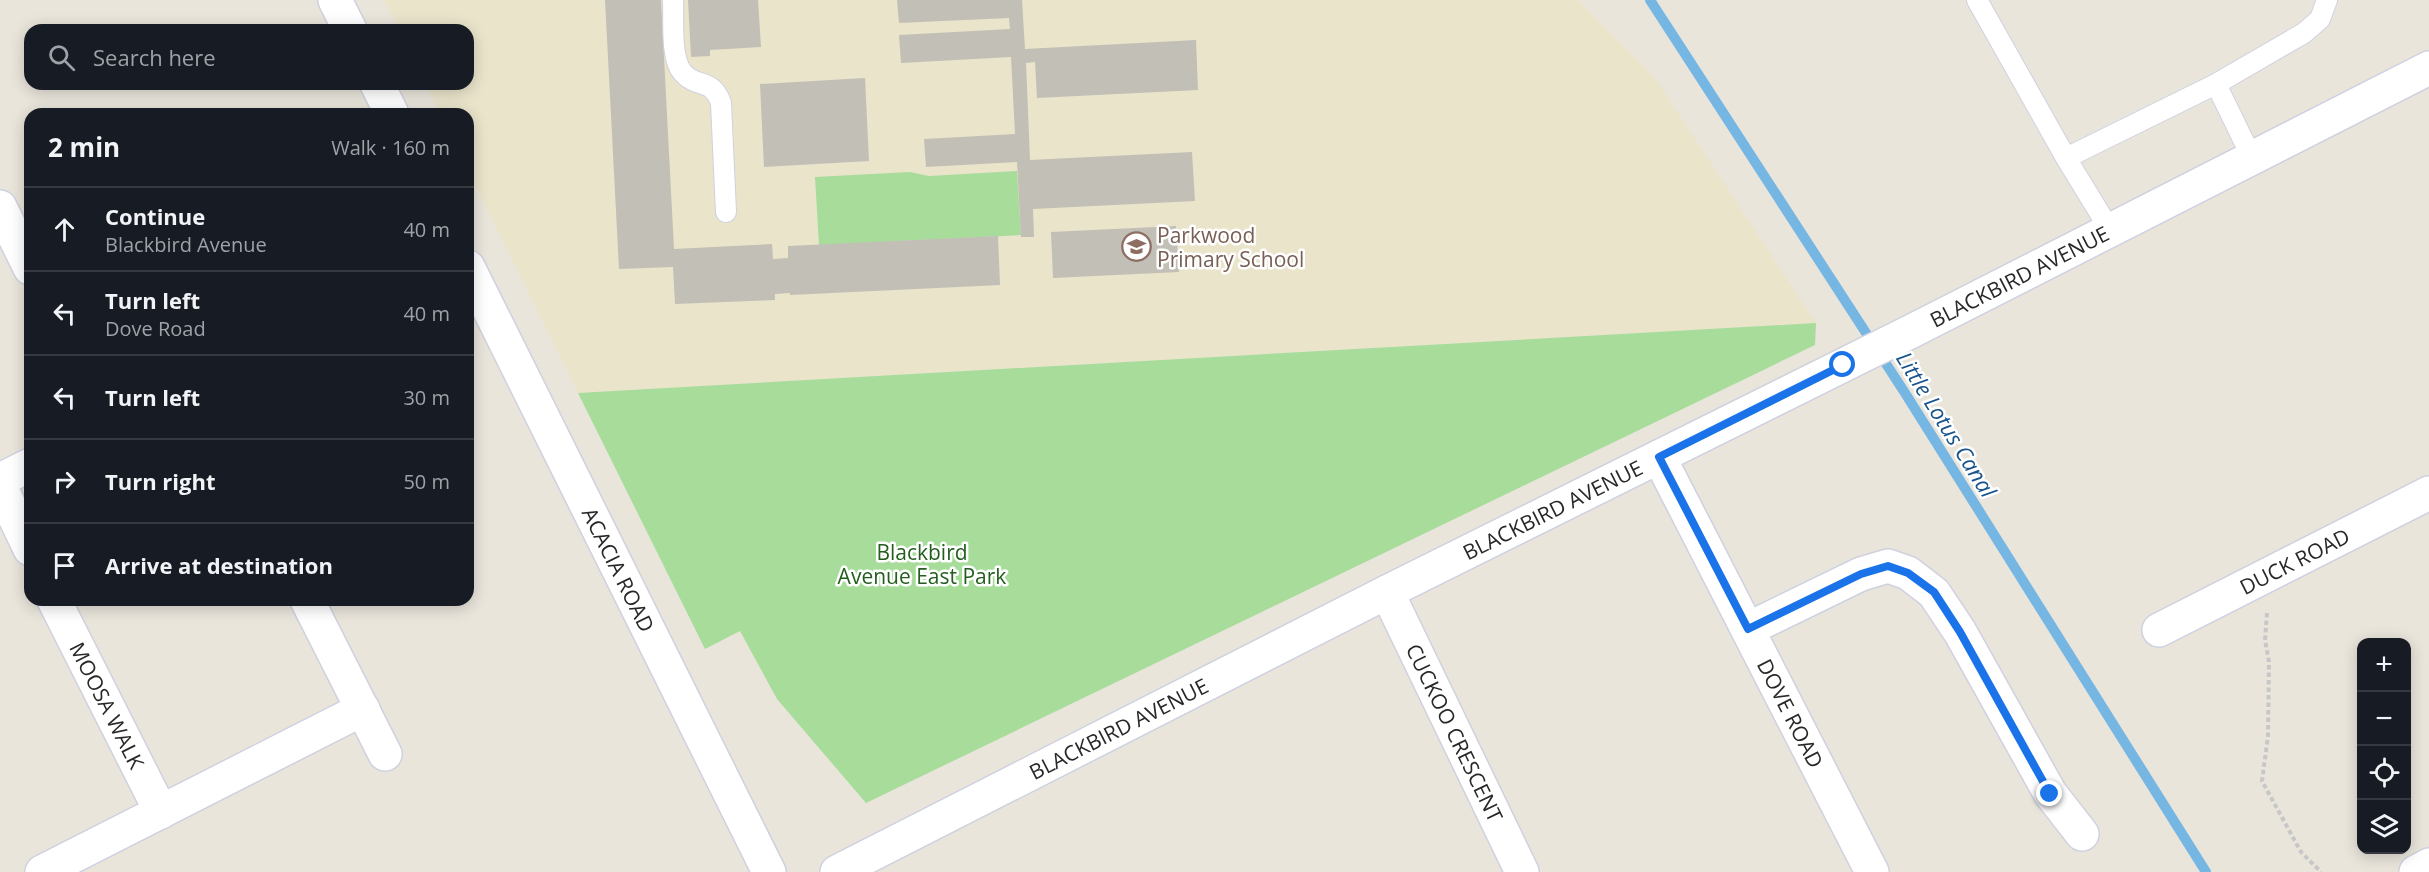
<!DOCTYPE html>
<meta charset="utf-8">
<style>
body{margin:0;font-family:"Open Sans",sans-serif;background:#242831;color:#f1f3f6}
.controls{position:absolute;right:18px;bottom:18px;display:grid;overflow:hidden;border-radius:12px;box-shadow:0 3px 15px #0003}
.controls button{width:54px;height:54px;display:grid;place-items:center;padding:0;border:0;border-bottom:2px solid #363941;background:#171b24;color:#f1f3f6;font:30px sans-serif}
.stop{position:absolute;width:18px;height:18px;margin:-14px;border:4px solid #1a73e8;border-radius:50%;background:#fff}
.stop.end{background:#1a73e8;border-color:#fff;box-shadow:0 2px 6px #0008}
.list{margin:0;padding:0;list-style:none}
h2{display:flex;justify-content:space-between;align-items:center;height:78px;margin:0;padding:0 24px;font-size:26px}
h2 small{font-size:20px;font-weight:400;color:#9ea1a6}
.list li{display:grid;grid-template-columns:39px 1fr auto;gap:18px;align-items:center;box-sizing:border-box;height:84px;padding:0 24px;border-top:2px solid #363941}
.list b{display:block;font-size:22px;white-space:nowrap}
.list p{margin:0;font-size:20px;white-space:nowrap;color:#9ea1a6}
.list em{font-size:20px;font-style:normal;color:#9ea1a6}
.icon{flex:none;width:33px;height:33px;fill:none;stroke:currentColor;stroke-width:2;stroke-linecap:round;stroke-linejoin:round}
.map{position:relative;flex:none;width:2429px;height:872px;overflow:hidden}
.search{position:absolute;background:#171b24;box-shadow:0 3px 15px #0003;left:24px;top:24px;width:450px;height:66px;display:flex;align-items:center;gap:15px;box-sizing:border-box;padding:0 21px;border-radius:18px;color:#9ea1a6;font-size:22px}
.panel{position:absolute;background:#171b24;box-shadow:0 3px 15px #0003;left:24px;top:108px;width:450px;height:498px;border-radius:18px}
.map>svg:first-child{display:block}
.education{fill:#eae4cb}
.green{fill:#a7dc9b}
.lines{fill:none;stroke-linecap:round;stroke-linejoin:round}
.stream{stroke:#76b6e3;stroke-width:10}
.building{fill:#c2bfb6}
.service-casing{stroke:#d0d1e0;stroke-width:22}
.minor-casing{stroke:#d0d1e0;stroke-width:36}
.tertiary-casing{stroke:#d0d1e0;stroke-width:36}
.path{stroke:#c7c7c7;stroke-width:4;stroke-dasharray:4.5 3;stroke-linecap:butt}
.service{stroke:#fff;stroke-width:20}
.minor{stroke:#fff;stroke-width:33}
.tertiary{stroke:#fff;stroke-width:33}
.route{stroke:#1a73e8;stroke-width:8}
.labels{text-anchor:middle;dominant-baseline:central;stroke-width:5;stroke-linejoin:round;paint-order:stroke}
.education-label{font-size:21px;fill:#785e54;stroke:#fff;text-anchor:start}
.street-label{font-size:21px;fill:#282828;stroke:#fff}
.park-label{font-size:21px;fill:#235e1f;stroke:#fff}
.water-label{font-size:22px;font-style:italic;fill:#18538c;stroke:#fff}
</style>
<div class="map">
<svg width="2429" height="872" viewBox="0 0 2429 872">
<rect width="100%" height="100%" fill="#e9e5db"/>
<!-- education -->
<path class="education" d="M384,0h1194l78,79 160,244 -1238,70 -110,-222v-57h-28l-15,-30h43v-54h-69z"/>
<!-- green -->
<path class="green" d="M1017,171l4,64 -202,10 -4,-68 95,-5 19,4z
M1816,323l-1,22 -949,458 -89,-104 -37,-68 -35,18 -127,-256z"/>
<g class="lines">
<!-- stream -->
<path class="stream" d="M1650,0l255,393 301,479"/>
</g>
<!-- building -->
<path class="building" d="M605,0h56l13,249 98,-5 1,15 15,-1v-12l210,-10 2,49 -210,10v-2l-15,1v6l-100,4 -2,-37 -54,2z
M688,0h70l3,47 -51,3v6l-19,1z
M897,0h125l3,49 171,-9 2,50 -161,8 -2,-36 -9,1 4,97 162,-8 3,49 -162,8 1,28h-13l-4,-75 -91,5 -2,-28 91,-5 -4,-77 -110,6 -2,-28 111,-6 -1,-11 -110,5z
M865,78l4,83 -105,6 -4,-83z
M1176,226l3,46 -126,6 -2,-46z"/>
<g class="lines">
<defs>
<path id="service" d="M673,0c1,19 -3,59 10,73 14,16 29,4 38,30l5,109
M1977,0l89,158
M2252,158l-36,-74 88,-51 16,-14 7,-19
M2110,230l-44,-72 150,-74"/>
<g id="minor">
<path d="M0,207l30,61"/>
<path id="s1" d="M1659,457l213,415"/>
<path d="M0,480l30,-15"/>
<path d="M0,486l30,63"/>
<path id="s2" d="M1387,592l135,280"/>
<path id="s3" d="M54,600l107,212"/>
<path d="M307,600l78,154"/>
<path d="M1748,629l113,-55 27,-8 20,7 26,20 26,39 90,161 32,41"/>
<path id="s4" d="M2159,630l270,-137"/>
<path d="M42,872l321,-163"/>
<path id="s5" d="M837,872l550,-280 525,-261 517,-263"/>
<path d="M2416,872l13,-7"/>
</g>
<g id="tertiary">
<path d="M335,0l15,30"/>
<path d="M377,84l15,30"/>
<path id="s6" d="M468,267l301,605"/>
</g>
</defs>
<!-- service casing -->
<use href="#service" class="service-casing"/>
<!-- minor casing -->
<use href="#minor" class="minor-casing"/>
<!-- tertiary casing -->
<use href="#tertiary" class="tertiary-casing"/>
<!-- path -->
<path class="path" d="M2267,613l-2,27 4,22 -1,74 -6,45 39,71 20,20"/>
<!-- service -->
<use href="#service" class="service"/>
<!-- minor -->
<use href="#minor" class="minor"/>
<!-- tertiary -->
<use href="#tertiary" class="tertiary"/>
</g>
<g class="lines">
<!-- route -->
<path class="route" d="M1843,365l-184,92 89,172 113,-55 27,-8 20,7 26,19 26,40 90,162"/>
</g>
<!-- icons -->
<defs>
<symbol id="school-ring" viewBox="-11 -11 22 22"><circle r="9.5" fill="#fff" stroke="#8d6e63" stroke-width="1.5"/><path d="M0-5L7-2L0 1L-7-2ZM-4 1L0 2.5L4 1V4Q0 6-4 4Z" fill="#8d6e63"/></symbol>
</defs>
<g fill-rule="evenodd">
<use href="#school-ring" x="1120" y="230" width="33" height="33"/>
</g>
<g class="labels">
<!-- education labels -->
<g class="education-label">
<text x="1157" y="235">Parkwood<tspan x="1157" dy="24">Primary School</tspan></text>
</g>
<!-- street labels -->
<g class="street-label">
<text stroke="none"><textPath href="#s5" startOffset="1324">BLACKBIRD AVENUE</textPath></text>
<text stroke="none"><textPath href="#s5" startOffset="802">BLACKBIRD AVENUE</textPath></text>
<text stroke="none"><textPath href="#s4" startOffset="152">DUCK ROAD</textPath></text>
<text stroke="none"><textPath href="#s6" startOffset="338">ACACIA ROAD</textPath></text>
<text stroke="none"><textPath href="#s3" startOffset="118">MOOSA WALK</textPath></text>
<text stroke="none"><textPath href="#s1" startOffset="288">DOVE ROAD</textPath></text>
<text stroke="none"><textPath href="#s5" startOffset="316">BLACKBIRD AVENUE</textPath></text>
<text stroke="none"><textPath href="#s2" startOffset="156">CUCKOO CRESCENT</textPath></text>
</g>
<!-- park labels -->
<g class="park-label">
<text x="922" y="552">Blackbird<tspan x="922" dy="24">Avenue East Park</tspan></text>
</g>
<!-- water labels -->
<g class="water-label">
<text transform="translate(1947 424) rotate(58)">Little Lotus Canal</text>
</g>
</g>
</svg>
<div class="controls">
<button>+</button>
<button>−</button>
<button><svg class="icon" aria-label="locate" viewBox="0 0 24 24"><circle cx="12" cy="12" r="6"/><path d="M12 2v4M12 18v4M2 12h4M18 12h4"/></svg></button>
<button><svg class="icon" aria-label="layers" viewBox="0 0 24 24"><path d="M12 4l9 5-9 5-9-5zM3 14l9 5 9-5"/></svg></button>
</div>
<div class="stop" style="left:1843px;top:365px"></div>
<div class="stop end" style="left:2050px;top:794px"></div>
<div class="search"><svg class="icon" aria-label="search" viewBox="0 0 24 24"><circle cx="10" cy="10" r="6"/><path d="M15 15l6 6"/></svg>Search here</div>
<section class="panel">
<h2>2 min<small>Walk · 160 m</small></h2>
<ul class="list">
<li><svg class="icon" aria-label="ahead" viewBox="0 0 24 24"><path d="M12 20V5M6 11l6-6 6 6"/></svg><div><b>Continue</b><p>Blackbird Avenue</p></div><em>40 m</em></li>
<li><svg class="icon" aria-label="left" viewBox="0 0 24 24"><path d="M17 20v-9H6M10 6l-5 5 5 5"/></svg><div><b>Turn left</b><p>Dove Road</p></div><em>40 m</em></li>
<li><svg class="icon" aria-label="left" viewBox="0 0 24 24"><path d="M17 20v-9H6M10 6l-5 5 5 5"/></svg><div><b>Turn left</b></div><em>30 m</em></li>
<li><svg class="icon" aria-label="right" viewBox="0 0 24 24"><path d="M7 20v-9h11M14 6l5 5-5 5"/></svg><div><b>Turn right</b></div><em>50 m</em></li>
<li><svg class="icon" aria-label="arrive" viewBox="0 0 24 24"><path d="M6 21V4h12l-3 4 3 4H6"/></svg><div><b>Arrive at destination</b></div></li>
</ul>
</section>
</div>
